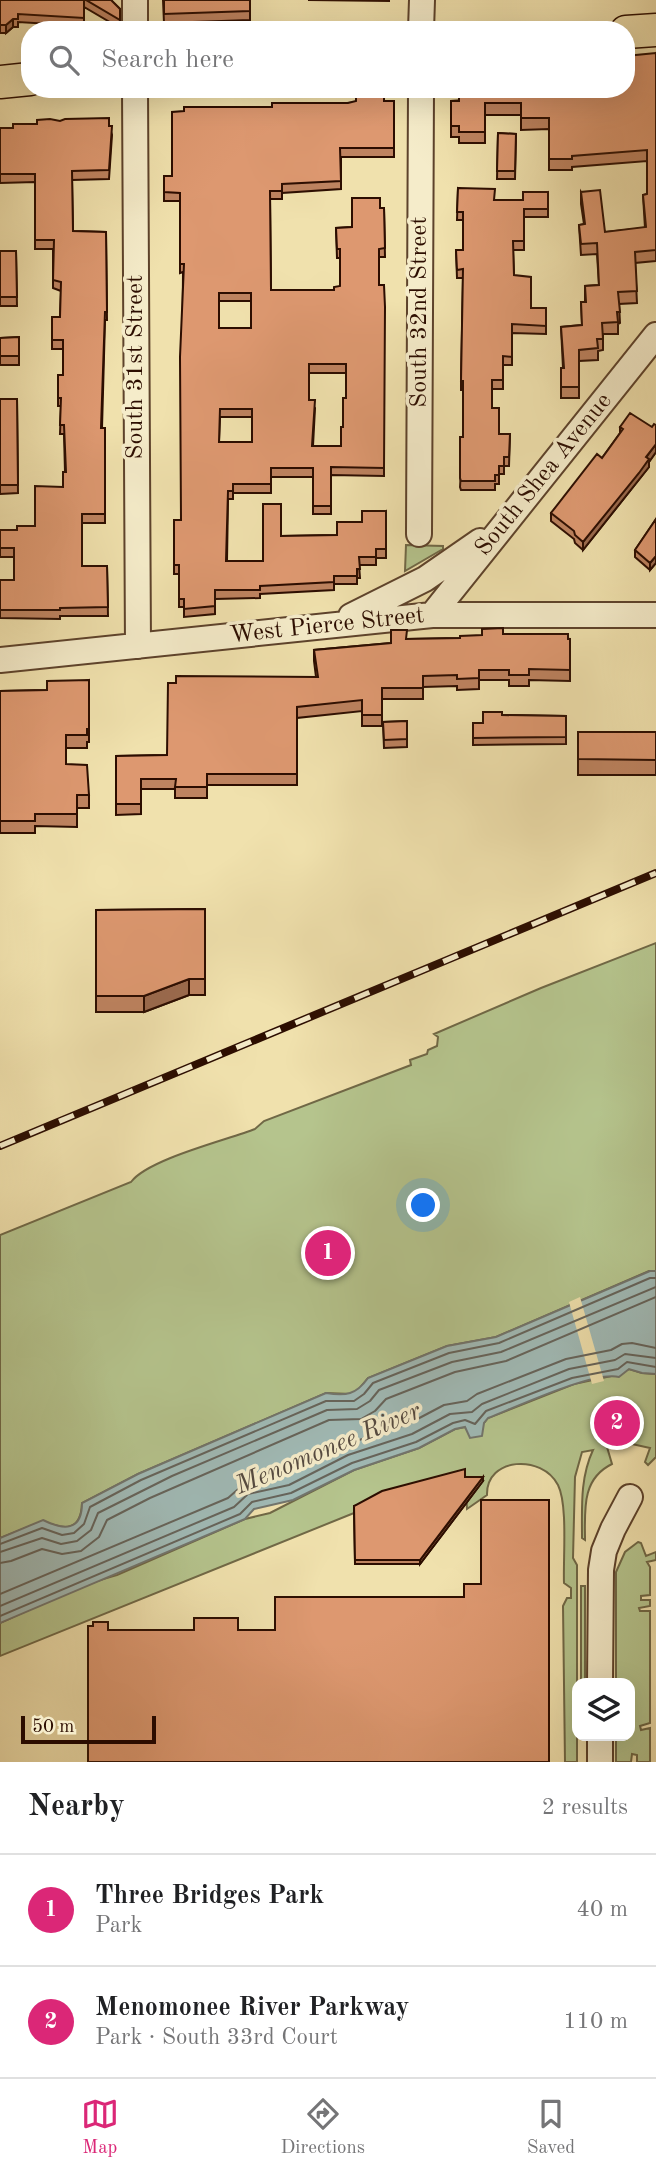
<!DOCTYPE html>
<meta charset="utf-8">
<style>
body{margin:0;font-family:"Old Standard TT",serif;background:#f2f2f2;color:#202124}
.controls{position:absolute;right:21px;bottom:21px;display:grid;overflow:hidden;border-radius:14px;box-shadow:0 7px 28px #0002}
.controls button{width:63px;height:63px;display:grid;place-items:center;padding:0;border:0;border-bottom:2px solid #e0e0e0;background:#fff;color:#202124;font:35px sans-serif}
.scale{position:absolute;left:21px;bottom:18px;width:135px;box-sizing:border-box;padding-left:7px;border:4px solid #2c0d00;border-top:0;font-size:19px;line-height:24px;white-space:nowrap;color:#2c0d00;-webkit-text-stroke:5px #f5ecca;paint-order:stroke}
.you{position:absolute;left:424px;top:1206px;width:24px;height:24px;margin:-18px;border:5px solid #fff;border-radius:50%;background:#1a73e8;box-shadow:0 0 0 10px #1a73e833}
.badge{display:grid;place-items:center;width:46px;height:46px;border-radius:50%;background:#db2777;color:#fff;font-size:23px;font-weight:700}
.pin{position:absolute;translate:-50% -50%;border:4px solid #fff;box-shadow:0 2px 7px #0006}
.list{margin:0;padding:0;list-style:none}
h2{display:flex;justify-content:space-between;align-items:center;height:91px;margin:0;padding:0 28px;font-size:30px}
h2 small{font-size:23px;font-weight:400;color:#757577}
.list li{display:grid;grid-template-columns:46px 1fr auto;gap:21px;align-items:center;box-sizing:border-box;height:112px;padding:0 28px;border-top:2px solid #e0e0e0}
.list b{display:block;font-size:26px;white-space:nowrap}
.list p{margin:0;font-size:23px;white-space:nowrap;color:#757577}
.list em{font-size:23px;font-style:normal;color:#757577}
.icon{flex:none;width:38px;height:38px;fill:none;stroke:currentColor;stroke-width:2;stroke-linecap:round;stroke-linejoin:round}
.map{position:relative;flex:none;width:656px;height:1762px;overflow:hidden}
.search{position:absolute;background:#fff;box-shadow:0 7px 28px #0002;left:21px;right:21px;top:21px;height:77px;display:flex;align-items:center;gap:18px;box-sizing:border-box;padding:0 24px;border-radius:28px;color:#757577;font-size:26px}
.sheet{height:315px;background:#fff}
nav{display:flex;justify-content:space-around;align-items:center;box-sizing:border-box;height:98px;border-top:2px solid #e0e0e0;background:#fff;font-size:19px;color:#757577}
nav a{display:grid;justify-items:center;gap:4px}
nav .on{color:#db2777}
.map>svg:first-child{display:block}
.green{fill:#b5c48d;stroke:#706846;stroke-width:2}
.water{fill:#a0bab6;stroke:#72756d;stroke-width:2}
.pier{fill:#f0e1ad}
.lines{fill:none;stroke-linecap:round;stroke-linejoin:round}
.shore{stroke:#66645b;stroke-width:2}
.minor-casing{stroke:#5d422b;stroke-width:28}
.major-casing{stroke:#2c0d00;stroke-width:35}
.minor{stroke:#f5ecca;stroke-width:24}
.major{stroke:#f0e1ad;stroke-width:32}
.rail-casing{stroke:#2c0d00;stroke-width:8}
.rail{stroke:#f5ecca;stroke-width:5;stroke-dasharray:16;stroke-linecap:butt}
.wall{fill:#be8360;stroke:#2c0d00;stroke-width:2;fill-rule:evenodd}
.shaded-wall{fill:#9b6a4e;stroke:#2c0d00;stroke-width:2}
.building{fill:#dd9870;stroke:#2c0d00;stroke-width:2;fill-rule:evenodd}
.labels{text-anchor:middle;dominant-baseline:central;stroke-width:7;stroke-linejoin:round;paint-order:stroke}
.street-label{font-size:24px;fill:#2c0d00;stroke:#f5ecca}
.water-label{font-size:26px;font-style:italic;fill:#554a40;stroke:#f5ecca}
</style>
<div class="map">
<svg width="656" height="1762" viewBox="0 0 656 1762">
<rect width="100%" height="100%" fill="#f0e1ad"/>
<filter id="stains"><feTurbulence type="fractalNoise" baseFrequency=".00286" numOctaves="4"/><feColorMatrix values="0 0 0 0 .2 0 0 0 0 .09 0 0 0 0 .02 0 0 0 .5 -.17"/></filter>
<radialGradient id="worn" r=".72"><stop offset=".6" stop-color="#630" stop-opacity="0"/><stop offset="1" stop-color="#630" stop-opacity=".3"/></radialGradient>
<!-- green -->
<path class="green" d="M406,545l37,1v3l-38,22z
M656,943v328h-7l-153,66 -49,9 -79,32 -9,11 -7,5 -26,-1 -188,81 -56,29c-1,29 -18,27 -39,18l-43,17v-303l131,-53c17,-23 96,-42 124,-53l9,-8 147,-56 -1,-5 17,-6 1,-4 9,-4 1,-9 -4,-3 107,-46z
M629,1369l13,4 14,1v83l-8,8 -3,-3 5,-14 -18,-4 -25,3 5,17c-31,15 -27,47 -27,76l-3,-2c0,-31 -2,-60 11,-88l-11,2 -7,25 -2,81 4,7v197h-12l-2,-156 4,-8h4v-10l-7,-5c-1,-24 4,-78 -6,-98 -16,-31 -72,-28 -71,10l-20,14 -2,-35 -111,36v3l-354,143v-33c38,-17 76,-37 117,-48l128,-56 25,-6 84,-43 65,-22 36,-19 10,-2 3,3 16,-7 4,-5 86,-34 42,-9z
M638,1542l3,1 5,13 10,-4v8l-9,2 3,5v28l-9,1v4h9v6l-11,2 1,3h10v112l-10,3 1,4 9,-2v34h-13v-7l-5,-1 -1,8h-15v-26h14v-53h-14v-111l9,-20z
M581,1586h4v97h-4z"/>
<!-- water -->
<path class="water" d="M650,1271h6v103l-14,-1 -13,-4 -10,8c-24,-7 -105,31 -131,41l-4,5 -2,13 -12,2 -5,-11 -10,2 -36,19 -65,22 -61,30 -39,9 -9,10 -245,104v-85l43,-18c20,10 39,12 39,-17l56,-29 188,-81c20,3 30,2 42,-15l79,-32 49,-9z"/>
<!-- pier -->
<path class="pier" d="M580,1297l24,84 -12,3 -23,-82z"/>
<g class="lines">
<!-- shore -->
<path class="shore" d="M0,1544l42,-16 20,7 12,-2 10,-9 6,-17 51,-27 185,-79h28l10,-7 9,-11 76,-30 50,-10 151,-65h6
M0,1552l42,-14 19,6 16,-3 14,-11 7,-17 74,-37 155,-66 30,-1 13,-8 9,-11 73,-28 49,-10 155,-65
M0,1563l11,-2 31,-12 20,5 19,-3 18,-14 8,-17 43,-22 179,-78 32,-1 14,-8 11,-12 69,-27 51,-11 150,-64
M0,1594l228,-96 16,-14 42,-9 58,-30 64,-21 36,-19 23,-4 10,-7 89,-35 45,-9 11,-6 10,-1 24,5
M0,1606l234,-99 14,-13 41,-9 59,-30 64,-21 38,-20 22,-2 10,-8 87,-35 46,-9 10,-6 31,4
M0,1616l240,-102 12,-12 39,-9 61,-30 64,-21 37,-19 12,-3 10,4 11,-13 86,-33 46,-9 9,-7 29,5"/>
<defs>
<path id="minor" d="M135,0v30
M421,30l1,-30
M135,89l3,557
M419,534l2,-445
M432,615l224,-280
M351,616l74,-37 55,-38
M0,660l432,-45h224
M600,1683l1,-113 3,-19 9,-22 17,-32
M600,1762v-26"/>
<path id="major" d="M626,32l30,-2
M0,82l30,-3"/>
</defs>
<!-- minor casing -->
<use href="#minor" class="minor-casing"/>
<!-- major casing -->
<use href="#major" class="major-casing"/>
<!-- minor -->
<use href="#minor" class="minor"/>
<!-- major -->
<use href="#major" class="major"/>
<defs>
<path id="rail" d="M0,1146l656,-273"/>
</defs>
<!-- rail casing -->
<use href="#rail" class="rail-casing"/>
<!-- rail -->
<use href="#rail" class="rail"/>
</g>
<!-- wall -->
<path class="wall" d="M0,0h111l9,9v19l-36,-21v19l-66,-4v5h-5l-7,6h-6z
M163,0h87v20l-86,3z
M308,0h81v1z
M656,53v208l-21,2 2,40 -18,1 1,19 -2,1v10h-15v16l-5,1v9l-19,1v37h-18v-30h2l-2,-41 21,-2 -1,-23h4v-16l14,-1 -2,-31 -16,1 -2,-30 5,-1 -3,-20v-12l24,40 40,-4 -2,-33 4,-1v-33l-75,6v3h-23v-41l-28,1v-15h-36v28h-26v-6h-8v-36l175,-12z
M384,101h10v56h-53v32l-59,4v6h-12l1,91h63l6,-4v-28h-3l-1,-30 16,-1 28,-19h4l1,49h-6v28h5v191l-53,-1v39h-18v-37h-42v16h-38v6h-5l-1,62h36l18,-25 56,-1 49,-24v47h-10v7h-17l1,13h-3v6h-23v6l-74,4v4l-45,1v15l-31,3v-10h-5v-33h-5v-54h7l2,-248 -3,1v-72h-16v-25h8l100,-69zM219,301h32v27h-32zM309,373h37v25l-5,48h-28l2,-38 -6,-8zM220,417h32v25h-33z
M60,121l49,5 3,9 -3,44 -37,1 1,51 33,1 1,88h-2l-3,108h3v95h-23v43h25l1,50h-48v3l-60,-1v-38h14v-23h-14v-27h17l18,-4 28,-39 2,-15 -1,-38h-4l1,-28h-3v-31h5v-26h-11v-32h8l1,-26 -8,-3v-39h-18v-67l-35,1v-55h13z
M498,133l18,1 -1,45h-18z
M458,188l37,12h28l25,-8v25h-24v33h-11l1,25 17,33h15v26l-34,-1v32h-9v24h-11v19l7,26h11l-1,32h-5v8h-5v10h-4v6h-34l-1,-3 3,-50v-47h-2v-9l2,-103h-6l-1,-28h7v-30h-6z
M0,251h16l1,55h-17z
M19,337v28h-19v-27z
M0,399h17l1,94 -18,1z
M656,425v27l-7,10v5l-66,83 -8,-7 -1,-4 -23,-18v-8l51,-55 18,-25v-6h32z
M656,519v44l-6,7 -15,-13v-7z
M503,634l67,5v42l-41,-1v6h-20v-6h-30v9l-22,1v-4l-34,1v12h-41v27h-20v-15l-65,7v67h-90v13h-32v-9h-34v25l-25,1v-59l51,-1 149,-78 -2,-16v-11l77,-7 15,-4 54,-1z
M89,680v62h-2v6h-21v16l23,31v13h-12v19l-42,-1v7h-35v-142l47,-1z
M502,715l64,1v28l-93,1v-22h10z
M407,721v26l-23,1 -1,-26z
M578,732h78v43h-78z
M205,909v86h-16l-45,17h-48v-102z
M465,1477l18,4 -63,83h-65l-1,-58z"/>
<!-- shaded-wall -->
<path class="shaded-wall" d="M13,19v8l-7,6v-8z
M656,444v8l-7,10v5l-66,83v-8z
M656,556v7l-6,7v-7z
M189,979v16l-45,17v-16z
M483,1477v4l-63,83v-4z"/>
<!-- building -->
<path class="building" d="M0,0h84v18l-66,-4v5h-5l-7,6h-6z
M86,0h25l9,9v11z
M164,0h86v11l-86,3z
M656,53v197l-21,2 2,39 -19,1 2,20h-3l1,10 -16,1 1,16h-6l1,9 -19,2v37h-18v-19h3l-3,-41 21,-2 -1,-23h5l-1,-16 14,-1 -2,-42 -16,1 -2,-19 6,-1 -4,-32 19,-2 5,42 41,-5 -3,-32 4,-1v-44l-75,6v3h-23v-41h-28v-15h-36v29h-26v-6h-8v-25h8v-12h167v-33z
M356,93h28v8h10v47h-54l1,33 -59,3v7h-12l1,99h63v-3l6,-1v-37h-3l-1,-21 16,-1v-29h28v10h4l1,40 -6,1v36h5l1,22 -1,161 -53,-1v39h-18v-38h-42v16h-38v7h-5l-2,70h37v-57h18v32l56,-1v-13h25v-11h24v38h-10v8h-17l1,12h-3v7h-23v6l-74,4v4h-45v16l-31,3v-10h-5v-34h-5v-45h7l-1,-163 4,-93h-4v-71l-16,-1v-16h8v-64l12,-1v-4h88v-4h76l8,-2zM219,293h32v35h-32zM309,364h37v34h-3v29h-2v19h-29l3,-46h-6zM220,409h32v33h-33z
M109,118v8h3l-3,44 -37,1 1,60 33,1 1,80h-2l-4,116h4v86h-23v52h25l1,41 -48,1v2h-60v-30h14v-32h-14v-18h17v-4h18v-40l28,1v-15h3l-2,-47h-4l1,-27h-3v-23h5v-35h-11v-23h8l1,-35 -8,-2 1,-40h-19v-66h-35v-46h13v-4h24v-4l13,-1 10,2 5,-2z
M498,133l18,1 -1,37h-18z
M458,188l37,1 -1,11h29v-8h25v17h-24v32h-11l1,34 17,2v31h15v18l-34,-2v33l-9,-1v24h-11v28h7v26h11l-1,23h-5v9h-5v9h-4v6h-34l-1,-3v-41h3v-56h-2l2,-112 -6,1 -1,-20h7v-38h-6z
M0,251h16l1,46h-17z
M19,337v19h-19v-18z
M0,399h17l1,86h-18z
M630,413l22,14 2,-3 2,1v19l-10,13 3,2 -10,14 -56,69 -8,-7 -1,-4 -23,-18 46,-59 5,4 21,-29 -3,-2z
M656,519v37l-6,7 -15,-13z
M503,628v6h65v5h2v31l-41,-1v6h-20v-5h-30v8l-22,1v-4l-34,1v12h-41v27h-20v-15l-65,7v67h-90v13h-32l1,-8h-35v25h-25v-48l51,-1 1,-72h8v-7l142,1 -4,-27 77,-7v-13h16l-1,9 54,-1v-2l22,-1v-6z
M89,680v49h-2v6h-21v29l21,1 2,30h-12v19h-42v7h-35v-130l47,-1v-9z
M483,712h19v3l64,1v21l-93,1v-15h10z
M407,721v18l-23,1 -1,-18z
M578,732h78v28l-78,-1z
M205,909v70h-16l-45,17h-48v-86z
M465,1469v8h18l-63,83h-65l-1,-54 28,-15z
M481,1500h68v262h-461v-136h5v-4h15v8h86v-12h44v12h37v-33h189v-13h17z"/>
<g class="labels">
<!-- street labels -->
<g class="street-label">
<text transform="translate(420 312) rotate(-90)">South 32nd Street</text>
<text transform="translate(136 367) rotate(-90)">South 31st Street</text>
<text transform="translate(544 475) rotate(-51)">South Shea Avenue</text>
<text transform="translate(327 626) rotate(-6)">West Pierce Street</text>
</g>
<!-- water labels -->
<g class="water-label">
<text transform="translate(328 1449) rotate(-23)">Menomonee River</text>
</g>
</g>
<rect width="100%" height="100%" filter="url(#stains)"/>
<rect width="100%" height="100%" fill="url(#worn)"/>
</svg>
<div class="controls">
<button><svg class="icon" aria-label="layers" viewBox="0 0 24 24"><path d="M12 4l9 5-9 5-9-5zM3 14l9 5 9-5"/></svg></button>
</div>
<div class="scale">50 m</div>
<div class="you"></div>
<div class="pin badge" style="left:328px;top:1253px">1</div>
<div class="pin badge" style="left:617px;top:1423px">2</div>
<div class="search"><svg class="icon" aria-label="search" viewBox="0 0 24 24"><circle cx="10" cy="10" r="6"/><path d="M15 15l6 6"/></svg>Search here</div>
</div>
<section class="sheet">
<h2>Nearby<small>2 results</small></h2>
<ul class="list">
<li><span class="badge">1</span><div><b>Three Bridges Park</b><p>Park</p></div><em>40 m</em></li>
<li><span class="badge">2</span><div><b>Menomonee River Parkway</b><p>Park · South 33rd Court</p></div><em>110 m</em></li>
</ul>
</section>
<nav>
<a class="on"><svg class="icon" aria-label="map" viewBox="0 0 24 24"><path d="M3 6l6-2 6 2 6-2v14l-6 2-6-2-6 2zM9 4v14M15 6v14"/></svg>Map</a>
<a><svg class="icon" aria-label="directions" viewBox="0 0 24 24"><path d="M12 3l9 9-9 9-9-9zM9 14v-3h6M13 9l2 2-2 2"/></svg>Directions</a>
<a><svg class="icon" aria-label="saved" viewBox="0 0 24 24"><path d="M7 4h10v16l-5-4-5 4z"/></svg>Saved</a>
</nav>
